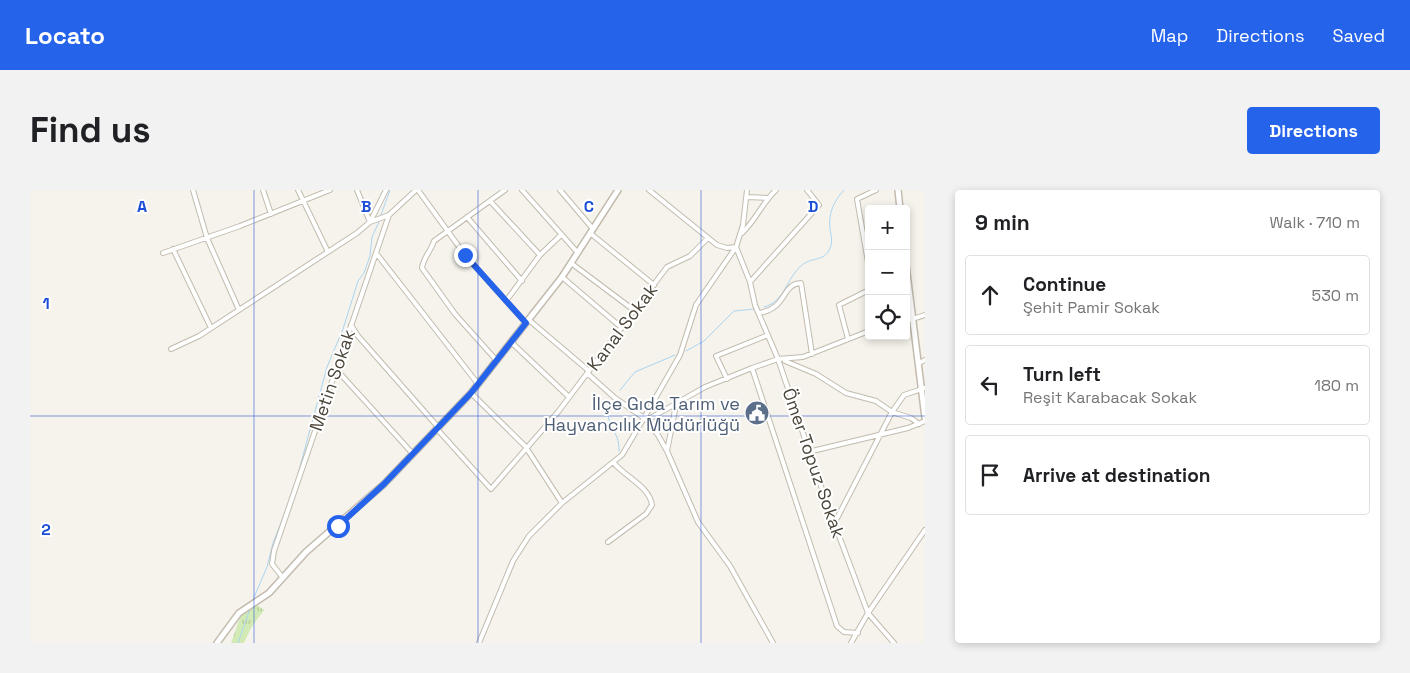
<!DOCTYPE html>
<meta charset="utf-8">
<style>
body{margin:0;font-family:"Space Grotesk",sans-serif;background:#f2f2f2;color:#202124}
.controls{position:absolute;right:15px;top:15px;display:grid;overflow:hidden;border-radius:5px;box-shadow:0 2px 8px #0003}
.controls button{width:45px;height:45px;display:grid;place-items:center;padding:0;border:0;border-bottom:1px solid #e0e0e0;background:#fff;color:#202124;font:25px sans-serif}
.stop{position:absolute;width:15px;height:15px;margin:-11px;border:4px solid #2563eb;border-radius:50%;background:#fff}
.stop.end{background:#2563eb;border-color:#fff;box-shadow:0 1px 5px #0008}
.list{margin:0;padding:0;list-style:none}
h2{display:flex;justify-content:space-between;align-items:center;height:65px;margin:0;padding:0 20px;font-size:21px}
h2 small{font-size:16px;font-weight:400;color:#757577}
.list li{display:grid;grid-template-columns:32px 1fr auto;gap:15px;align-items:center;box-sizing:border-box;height:80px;margin:0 10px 10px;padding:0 10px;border:1px solid #e0e0e0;border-radius:5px}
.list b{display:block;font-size:19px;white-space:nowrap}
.list p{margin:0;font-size:16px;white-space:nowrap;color:#757577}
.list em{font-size:16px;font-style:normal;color:#757577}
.icon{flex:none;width:28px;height:28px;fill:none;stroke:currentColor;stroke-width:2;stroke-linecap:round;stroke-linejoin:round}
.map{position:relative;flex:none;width:895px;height:453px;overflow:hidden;border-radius:5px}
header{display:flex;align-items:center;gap:30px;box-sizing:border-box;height:70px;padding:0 25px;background:#2563eb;color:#fff}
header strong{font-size:24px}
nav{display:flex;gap:28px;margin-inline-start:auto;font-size:18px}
.intro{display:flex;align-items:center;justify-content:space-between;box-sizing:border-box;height:120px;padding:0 30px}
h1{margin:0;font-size:35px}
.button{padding:12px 22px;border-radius:5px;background:#2563eb;color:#fff;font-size:18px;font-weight:700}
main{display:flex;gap:30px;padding:0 30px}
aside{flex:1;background:#fff;border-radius:5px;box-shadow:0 2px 8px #0003}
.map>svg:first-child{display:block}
.grass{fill:url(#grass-tufts)}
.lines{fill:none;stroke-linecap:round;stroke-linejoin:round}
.stream{stroke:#a9d4f2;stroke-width:1}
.minor-casing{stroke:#c2bbae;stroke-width:6}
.tertiary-casing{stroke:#c2bbae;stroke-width:8}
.minor{stroke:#fff;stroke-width:4}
.tertiary{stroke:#fff;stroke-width:5}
.route{stroke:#2563eb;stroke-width:6}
.grid{fill:none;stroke:#1d4ed8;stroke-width:1;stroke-opacity:0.55}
.labels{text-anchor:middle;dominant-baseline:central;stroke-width:4;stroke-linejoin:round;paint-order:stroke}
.street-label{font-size:18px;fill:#4b4439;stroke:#fff}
.service-label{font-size:18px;fill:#4e5e75;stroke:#fff;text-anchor:end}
.grid-label{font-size:16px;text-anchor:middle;font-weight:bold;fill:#1d4ed8;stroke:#fff;stroke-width:4;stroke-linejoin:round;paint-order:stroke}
</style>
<header>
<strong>Locato</strong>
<nav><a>Map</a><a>Directions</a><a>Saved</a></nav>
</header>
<div class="intro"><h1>Find us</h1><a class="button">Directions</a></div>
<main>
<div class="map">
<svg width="895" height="453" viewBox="0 0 895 453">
<defs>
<pattern id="grass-tufts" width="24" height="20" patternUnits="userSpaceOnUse" patternTransform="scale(1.25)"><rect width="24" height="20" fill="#d2eab5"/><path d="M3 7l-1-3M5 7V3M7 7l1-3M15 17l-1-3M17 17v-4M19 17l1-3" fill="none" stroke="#b6ca9c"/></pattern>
</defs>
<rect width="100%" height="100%" fill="#f6f3ec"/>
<!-- grass -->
<path class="grass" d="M227,415l7,5 -13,18 -7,15h-13l10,-28z"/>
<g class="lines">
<!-- stream -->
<path class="stream" d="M351,25l9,-25
M734,117c22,-6 22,-29 38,-42 9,-8 23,-3 28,-17 3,-6 1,-13 0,-19 -2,-16 4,-28 14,-39
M656,161l18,-10 30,-30 20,-2
M590,200l15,-18 40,-17
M579,211c-6,26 11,28 10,50
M268,284l29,-107 16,-38 15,-48 6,-8 6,-17 2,-19 7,-15
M222,412l15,-35 6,-24 14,-35
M208,453l12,-34"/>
<defs>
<path id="minor" d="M163,0l14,48 32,72
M233,0l8,24
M268,0l30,62
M327,0l13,32 19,-7
M388,0l47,65 61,68
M492,0l56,63
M530,0l33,39
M619,0l68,55 10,3 9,-1
M717,7l21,1
M460,11l50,54
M437,27l55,64
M560,43l64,52
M712,43c14,-13 20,-30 34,-43
M706,57l14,35 5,23 23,54 49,145 41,109 26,30
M143,59l38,79
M133,63l77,-27 90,-36
M346,63l102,131
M541,73l64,48
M839,78l-12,-69 19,-9
M532,87l60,51
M720,92l69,-77 -12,-15
M476,111l34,-46 21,-20
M729,123c29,-5 22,-29 42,-30l11,71
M499,130l60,51
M876,131l19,-6
M321,135l7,11 80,91
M818,149l-9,-34 30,-15
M481,152l58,55
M141,159l28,-13 158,-103 13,-11 16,-32
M467,171l-42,-47 -33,-46c1,-10 9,-17 12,-27l71,-51
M755,171l31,13 30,19 30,8 16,11 19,6 8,6
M889,173l6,-3
M722,178l85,258 7,6 14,1
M306,179l77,85
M557,183l28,25 32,22 11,15 9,16 31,71 32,44 43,77
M697,189l-11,-23 52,-21
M441,203l56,55
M617,230l58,-33 47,-19 26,-9 25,-2 66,-26
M407,239l54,60 67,-77 109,-145 23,-11 18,-18
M497,259l35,54
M637,261l9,-46
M778,262l100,-24 17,-7
M804,334l58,-112 12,-17 21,-7
M578,352l38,-28 6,-9c-2,-18 -28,-29 -38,-42
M253,388l-11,-14 2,-13 115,-336 27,-25
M449,453l34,-82 16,-25 33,-33 60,-48 22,-37 36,-63 16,-50 40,-58 7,-22 4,-35
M821,453l17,-30 57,-83"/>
<path id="tertiary" d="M868,0l2,19
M876,75l19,153
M187,453l22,-30 30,-20 37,-41 78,-68 87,-91 91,-116 56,-87"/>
</defs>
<!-- minor casing -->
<use href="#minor" class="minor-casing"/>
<!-- tertiary casing -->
<use href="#tertiary" class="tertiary-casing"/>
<!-- minor -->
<use href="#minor" class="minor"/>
<!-- tertiary -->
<use href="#tertiary" class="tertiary"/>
</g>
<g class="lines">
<!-- route -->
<path class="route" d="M308,336l46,-42 87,-91 55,-70 -61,-68"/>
</g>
<!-- grid -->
<path class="grid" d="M224,0v453M448,0v453M671,0v453M0,226h895"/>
<!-- icons -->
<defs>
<symbol id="civic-disc" viewBox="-11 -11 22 22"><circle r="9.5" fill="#5c6f8a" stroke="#fff"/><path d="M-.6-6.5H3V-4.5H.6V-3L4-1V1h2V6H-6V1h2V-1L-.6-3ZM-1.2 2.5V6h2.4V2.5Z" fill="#fff"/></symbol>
</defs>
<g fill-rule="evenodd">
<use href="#civic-disc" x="713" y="209" width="28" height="28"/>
</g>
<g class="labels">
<!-- street labels -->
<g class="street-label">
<text transform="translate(592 137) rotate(-53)">Kanal Sokak</text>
<text transform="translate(302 190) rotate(-71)">Metin Sokak</text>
<text transform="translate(784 273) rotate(71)">Ömer Topuz Sokak</text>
</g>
<!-- service labels -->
<g class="service-label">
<text x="710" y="213">İlçe Gıda Tarım ve<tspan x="710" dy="21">Hayvancılık Müdürlüğü</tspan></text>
</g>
</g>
<g class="grid-label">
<text x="112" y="22">A</text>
<text x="336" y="22">B</text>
<text x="559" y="22">C</text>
<text x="783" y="22">D</text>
<text x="16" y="119">1</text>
<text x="16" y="345">2</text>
</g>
</svg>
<div class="controls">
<button>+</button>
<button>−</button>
<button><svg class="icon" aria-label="locate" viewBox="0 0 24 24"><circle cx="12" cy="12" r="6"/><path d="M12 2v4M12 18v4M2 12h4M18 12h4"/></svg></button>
</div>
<div class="stop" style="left:308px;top:336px"></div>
<div class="stop end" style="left:435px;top:65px"></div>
</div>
<aside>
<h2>9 min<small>Walk · 710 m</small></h2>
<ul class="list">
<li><svg class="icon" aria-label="ahead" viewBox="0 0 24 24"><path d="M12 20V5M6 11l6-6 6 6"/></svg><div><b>Continue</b><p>Şehit Pamir Sokak</p></div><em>530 m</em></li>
<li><svg class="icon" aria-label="left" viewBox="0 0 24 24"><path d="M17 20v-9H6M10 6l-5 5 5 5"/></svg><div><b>Turn left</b><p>Reşit Karabacak Sokak</p></div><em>180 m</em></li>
<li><svg class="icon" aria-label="arrive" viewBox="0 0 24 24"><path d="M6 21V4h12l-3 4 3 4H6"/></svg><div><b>Arrive at destination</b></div></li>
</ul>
</aside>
</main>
